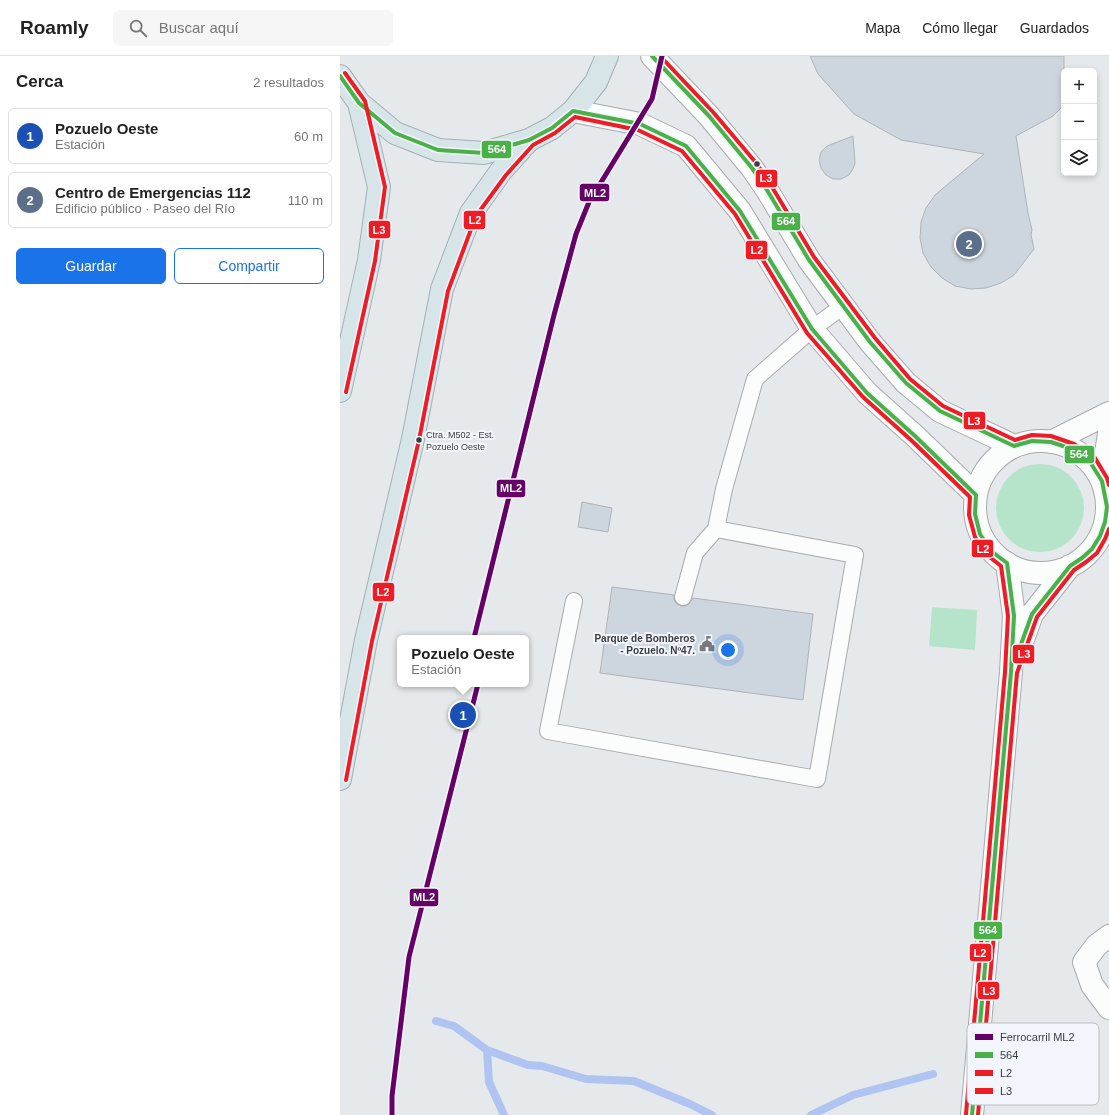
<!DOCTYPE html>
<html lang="es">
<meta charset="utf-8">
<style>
body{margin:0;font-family:Helvetica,sans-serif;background:#f6f6f6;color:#222}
.controls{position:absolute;right:12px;top:12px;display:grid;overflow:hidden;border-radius:6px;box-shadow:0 2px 6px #0003}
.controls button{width:36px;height:36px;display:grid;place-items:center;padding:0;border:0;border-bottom:1px solid #e0e0e0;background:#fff;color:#222;font:20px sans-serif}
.you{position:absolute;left:388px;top:594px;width:14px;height:14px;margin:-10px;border:3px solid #fff;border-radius:50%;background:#1a73e8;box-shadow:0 0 0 6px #1a73e833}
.badge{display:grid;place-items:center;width:26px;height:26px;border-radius:50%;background:#1a73e8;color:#fff;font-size:13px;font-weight:700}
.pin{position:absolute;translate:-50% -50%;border:2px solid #fff;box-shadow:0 1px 4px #0006}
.popup{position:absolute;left:57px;top:579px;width:132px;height:52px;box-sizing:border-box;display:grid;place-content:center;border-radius:6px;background:#fff;filter:drop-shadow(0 1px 3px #0005);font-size:13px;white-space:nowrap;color:#767676}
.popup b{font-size:15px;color:#222}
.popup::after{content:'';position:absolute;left:50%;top:100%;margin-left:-8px;border:8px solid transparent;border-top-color:#fff}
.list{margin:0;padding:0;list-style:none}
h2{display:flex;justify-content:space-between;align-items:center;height:52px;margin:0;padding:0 16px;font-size:17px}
h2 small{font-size:13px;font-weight:400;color:#767676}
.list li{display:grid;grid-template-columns:26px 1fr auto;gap:12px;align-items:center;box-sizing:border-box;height:56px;margin:0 8px 8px;padding:0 8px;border:1px solid #e0e0e0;border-radius:6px}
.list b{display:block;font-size:15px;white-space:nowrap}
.list p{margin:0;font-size:13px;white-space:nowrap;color:#767676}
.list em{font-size:13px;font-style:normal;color:#767676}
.actions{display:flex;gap:8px;padding:12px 16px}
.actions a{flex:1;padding:9px 0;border:1px solid #1a73e8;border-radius:6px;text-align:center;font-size:14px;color:#1a73e8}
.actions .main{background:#1a73e8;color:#fff}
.icon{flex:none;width:22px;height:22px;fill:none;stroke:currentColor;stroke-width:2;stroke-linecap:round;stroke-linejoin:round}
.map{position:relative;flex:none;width:769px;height:1059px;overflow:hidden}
header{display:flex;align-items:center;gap:24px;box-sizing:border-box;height:56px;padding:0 20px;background:#fff;border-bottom:1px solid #e0e0e0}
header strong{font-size:19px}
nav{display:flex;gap:22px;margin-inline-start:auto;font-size:14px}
.search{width:280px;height:36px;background:#f6f6f6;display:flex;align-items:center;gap:10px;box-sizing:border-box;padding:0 14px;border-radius:6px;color:#767676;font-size:15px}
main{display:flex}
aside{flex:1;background:#fff}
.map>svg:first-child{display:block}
.green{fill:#b5e4ca}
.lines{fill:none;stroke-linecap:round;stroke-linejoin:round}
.stream{stroke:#afc4f0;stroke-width:8}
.building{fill:#cdd5de;stroke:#b1b3b6}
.service-casing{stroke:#a8aaad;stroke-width:18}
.minor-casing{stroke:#a8aaad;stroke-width:24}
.trunk-casing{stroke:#a0b1b6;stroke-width:24}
.service{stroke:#fbfcfc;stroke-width:16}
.minor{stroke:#fbfcfc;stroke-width:22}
.trunk{stroke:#d8e5e8;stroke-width:22}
.bus-1-casing{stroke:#f2f6fc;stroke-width:7}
.bus-2-casing{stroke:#f2f6fc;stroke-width:7}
.bus-3-casing{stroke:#f2f6fc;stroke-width:7}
.bus-1{stroke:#49b147;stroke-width:4}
.bus-2{stroke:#ee1c25;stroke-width:4}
.bus-3{stroke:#ee1c25;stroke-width:4}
.rail-1-casing{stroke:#f2f6fc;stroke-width:8}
.rail-1{stroke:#606;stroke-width:5}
.bus-dot{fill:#3b3c3f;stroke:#f2f6fc;stroke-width:1.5}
.labels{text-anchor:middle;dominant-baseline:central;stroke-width:4;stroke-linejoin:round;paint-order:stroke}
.bus-label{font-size:9px;fill:#3b3c3f;stroke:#f2f6fc;text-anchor:start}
.poi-label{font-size:10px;font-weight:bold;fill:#3b3c3f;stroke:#f2f6fc;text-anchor:end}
.key{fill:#f2f6fc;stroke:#bbbec3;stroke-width:1}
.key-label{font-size:11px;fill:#3b3c3f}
.line-badge{stroke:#f2f6fc;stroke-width:1.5}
.badge-label{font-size:11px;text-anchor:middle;font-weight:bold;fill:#fff}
</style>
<header>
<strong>Roamly</strong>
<div class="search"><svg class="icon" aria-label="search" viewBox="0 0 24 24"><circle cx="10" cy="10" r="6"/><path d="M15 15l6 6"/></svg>Buscar aquí</div>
<nav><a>Mapa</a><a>Cómo llegar</a><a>Guardados</a></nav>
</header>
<main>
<aside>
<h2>Cerca<small>2 resultados</small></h2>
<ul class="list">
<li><span class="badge" style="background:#1a4fb4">1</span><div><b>Pozuelo Oeste</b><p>Estación</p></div><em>60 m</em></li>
<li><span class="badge" style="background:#5c6f8a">2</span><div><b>Centro de Emergencias 112</b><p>Edificio público · Paseo del Río</p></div><em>110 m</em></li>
</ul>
<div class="actions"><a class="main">Guardar</a><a>Compartir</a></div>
</aside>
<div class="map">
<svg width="769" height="1059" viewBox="0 0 769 1059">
<rect width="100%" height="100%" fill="#e6e9ec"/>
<!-- green -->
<path class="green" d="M656 452a44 44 0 1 1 88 0a44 44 0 1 1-88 0Z
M592,551l45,3 -2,40 -46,-4z"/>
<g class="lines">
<!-- stream -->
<path class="stream" d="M96,965l18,5 33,24 2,32 15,33
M147,994l41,15 14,1 44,13 48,2 56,23 22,11
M471,1059l42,-20 80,-21"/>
</g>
<!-- building -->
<path class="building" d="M470,0h254v49l-11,11 -37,20 12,77 4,17 -1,5 3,14 -20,26 -13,8 -15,5 -15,1 -16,-3 -13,-8 -11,-11 -8,-14 -3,-15 1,-16 5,-14 9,-13 49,-41 -83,-14 -47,-26 -36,-40z
M513,80l2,27 -2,6 -4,6 -8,4h-8l-7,-4 -5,-7 -2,-8 2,-8 6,-6z
M242,446l30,6 -4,24 -30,-5z
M272,531l62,8v5l2,3 5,3h4l4,-2 4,-6 120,16 -10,86 -203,-27z"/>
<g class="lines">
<defs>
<path id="service" d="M343,541l12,-44 21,-24
M234,545l-26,130 269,48 38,-224 -139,-26 8,-40 31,-110 57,-50 31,-23"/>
<path id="minor" d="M312,0l57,60 43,52 15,22 42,70 61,82 36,41 34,28 74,35
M233,55l67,13 46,22 54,65 72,118 55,64 48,43 61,59
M635 451a66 66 0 1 1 132 0a66 66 0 1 1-132 0Z
M711,386l58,-29
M762,425l7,-48
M679,595l13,-37 38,-48
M769,880l-12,9 -13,17 8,23 17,23
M632,1059l39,-443 3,-56 -7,-53"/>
<path id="trunk" d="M0,20l19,27 36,30 43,17 46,3 45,-13 23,-12 21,-17 23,-29 11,-26
M0,335l29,-131 10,-73 -20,-84
M0,723l26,-139 47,-201 29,-150 29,-76 30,-42 28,-31"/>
</defs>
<!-- service casing -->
<use href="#service" class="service-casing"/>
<!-- minor casing -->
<use href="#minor" class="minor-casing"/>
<!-- trunk casing -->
<use href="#trunk" class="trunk-casing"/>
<!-- service -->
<use href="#service" class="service"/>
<!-- minor -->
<use href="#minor" class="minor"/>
<!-- trunk -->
<use href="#trunk" class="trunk"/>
<defs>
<path id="bus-1" d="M312,0l57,60 43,52 15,22 42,70 61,82 36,41 34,28 74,35 18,-5 19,1 21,7 18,13 12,19 5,26 -2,15 -5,14 -8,13 -10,9 -12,8 -38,48 -16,44
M0,20l19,27 36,30 43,17 46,3 45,-13 23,-12 21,-17 67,13 46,22 54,65 72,118 55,64 48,43 61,59 -1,19 5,20 11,17 16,12 7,53 -3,56 -39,443"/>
<path id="bus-2" d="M6,724l26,-139 47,-201 29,-149 28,-75 30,-41 27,-30 22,-12 20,-16 63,13 44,21 53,63 72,119 56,64 48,43 59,57 -1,18 6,22 12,18 14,11 7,50 -3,56 -39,442"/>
<path id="bus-3" d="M320,0l53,56 44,52 15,23 42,70 61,81 35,41 33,27 72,34 17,-5 19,1 23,8 21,14 12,20 2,7
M5,17l20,28 20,86 -10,74 -29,131
M638,1059l39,-442 20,-56 37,-47 12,-8 11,-9 8,-14 4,-10"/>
</defs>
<!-- bus-1 casing -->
<use href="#bus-1" class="bus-1-casing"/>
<!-- bus-2 casing -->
<use href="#bus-2" class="bus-2-casing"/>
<!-- bus-3 casing -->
<use href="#bus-3" class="bus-3-casing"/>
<!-- bus-1 -->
<use href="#bus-1" class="bus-1"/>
<!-- bus-2 -->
<use href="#bus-2" class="bus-2"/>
<!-- bus-3 -->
<use href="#bus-3" class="bus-3"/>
<defs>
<path id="rail-1" d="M134,582l80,-323 22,-81 13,-32 63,-103 10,-43
M52,1059v-19l17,-139 69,-273"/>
</defs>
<!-- rail-1 casing -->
<use href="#rail-1" class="rail-1-casing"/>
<!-- rail-1 -->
<use href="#rail-1" class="rail-1"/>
</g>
<!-- icons -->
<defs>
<symbol id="civic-bare" viewBox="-9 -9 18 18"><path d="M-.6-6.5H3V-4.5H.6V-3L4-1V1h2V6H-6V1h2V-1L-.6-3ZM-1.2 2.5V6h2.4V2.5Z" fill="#77797c" stroke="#f2f6fc" stroke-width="2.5" paint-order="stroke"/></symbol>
</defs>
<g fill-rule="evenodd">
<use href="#civic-bare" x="356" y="577" width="22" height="22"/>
</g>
<!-- markers -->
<g class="bus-dot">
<circle cx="417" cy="108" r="3.5"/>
<circle cx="79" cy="384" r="3.5"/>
</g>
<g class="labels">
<!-- bus labels -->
<g class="bus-label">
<text x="86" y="379">Ctra. M502 - Est.<tspan x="86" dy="12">Pozuelo Oeste</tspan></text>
</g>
<!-- poi labels -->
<g class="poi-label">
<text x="355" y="582">Parque de Bomberos<tspan x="355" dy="12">- Pozuelo. Nº47.</tspan></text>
</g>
</g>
<!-- legend -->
<rect x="627" y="967" width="132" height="82" rx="6" class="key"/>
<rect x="635" y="978" width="18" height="6" fill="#606"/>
<rect x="635" y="996" width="18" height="6" fill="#49b147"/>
<rect x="635" y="1014" width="18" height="6" fill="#ee1c25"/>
<rect x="635" y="1032" width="18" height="6" fill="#ee1c25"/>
<g class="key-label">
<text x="660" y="985">Ferrocarril ML2</text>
<text x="660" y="1003">564</text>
<text x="660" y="1021">L2</text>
<text x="660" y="1039">L3</text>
</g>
<g class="line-badge">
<rect x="141" y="84" width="31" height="19" rx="4" fill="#49b147"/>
<rect x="415" y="113" width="23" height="19" rx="4" fill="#ee1c25"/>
<rect x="239" y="127" width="31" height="19" rx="4" fill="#606"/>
<rect x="123" y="154" width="23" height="20" rx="4" fill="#ee1c25"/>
<rect x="431" y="156" width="30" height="19" rx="4" fill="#49b147"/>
<rect x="28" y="164" width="23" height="19" rx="4" fill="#ee1c25"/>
<rect x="405" y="184" width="23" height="20" rx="4" fill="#ee1c25"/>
<rect x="623" y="355" width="23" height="19" rx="4" fill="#ee1c25"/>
<rect x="724" y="389" width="31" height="19" rx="4" fill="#49b147"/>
<rect x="156" y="423" width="30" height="19" rx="4" fill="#606"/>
<rect x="631" y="483" width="23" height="19" rx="4" fill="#ee1c25"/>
<rect x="32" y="526" width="23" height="20" rx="4" fill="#ee1c25"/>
<rect x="672" y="588" width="23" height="20" rx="4" fill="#ee1c25"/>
<rect x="69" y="832" width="30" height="19" rx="4" fill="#606"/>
<rect x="633" y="865" width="30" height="19" rx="4" fill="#49b147"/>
<rect x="629" y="887" width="23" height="19" rx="4" fill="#ee1c25"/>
<rect x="637" y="925" width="23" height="19" rx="4" fill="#ee1c25"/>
</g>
<g class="badge-label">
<text x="157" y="97">564</text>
<text x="426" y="126">L3</text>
<text x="255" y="141">ML2</text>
<text x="135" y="168">L2</text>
<text x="446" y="169">564</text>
<text x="39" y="178">L3</text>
<text x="417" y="198">L2</text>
<text x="634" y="369">L3</text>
<text x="739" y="402">564</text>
<text x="171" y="436">ML2</text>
<text x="643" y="497">L2</text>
<text x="43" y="540">L2</text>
<text x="684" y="602">L3</text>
<text x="84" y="845">ML2</text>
<text x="648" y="878">564</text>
<text x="640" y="901">L2</text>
<text x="649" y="939">L3</text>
</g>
</svg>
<div class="controls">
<button>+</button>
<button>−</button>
<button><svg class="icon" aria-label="layers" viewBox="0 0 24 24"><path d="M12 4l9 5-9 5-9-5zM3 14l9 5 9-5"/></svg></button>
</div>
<div class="you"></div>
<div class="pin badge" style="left:123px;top:659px;background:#1a4fb4">1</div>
<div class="popup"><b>Pozuelo Oeste</b>Estación</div>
<div class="pin badge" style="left:629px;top:188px;background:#5c6f8a">2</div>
</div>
</main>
